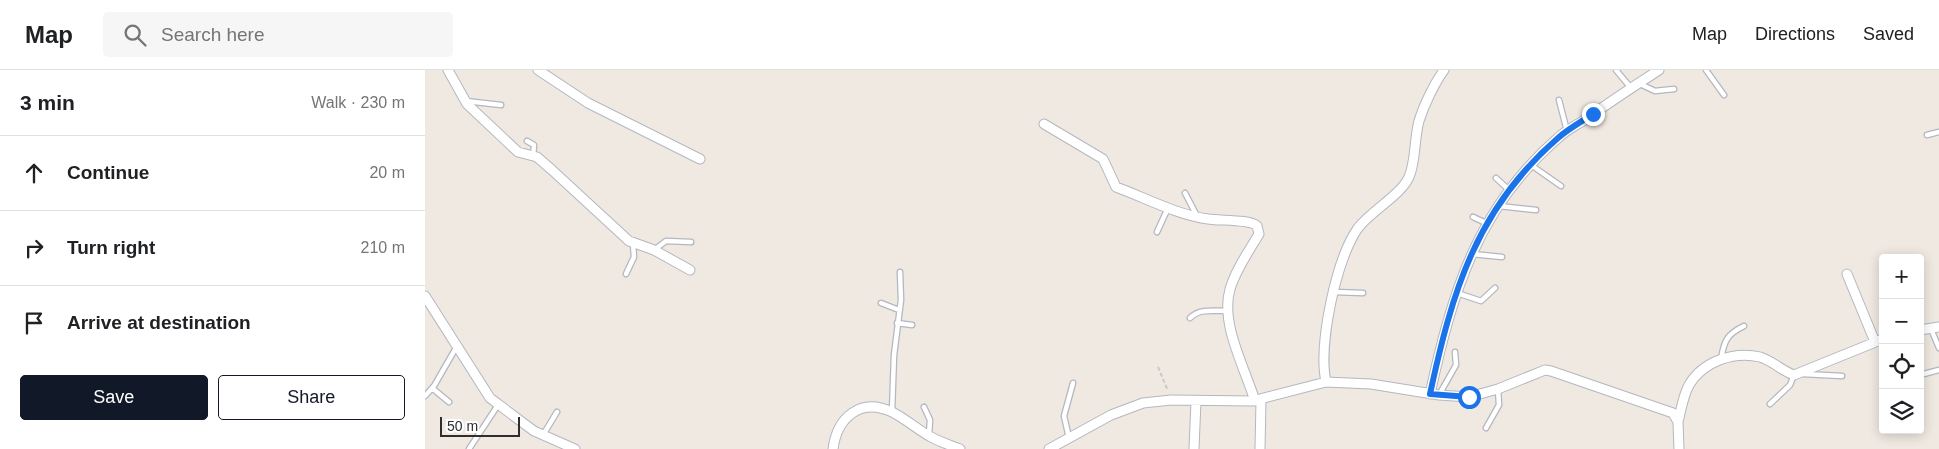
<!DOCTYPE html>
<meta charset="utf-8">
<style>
body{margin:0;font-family:Arial,sans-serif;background:#f6f6f6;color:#202124}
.controls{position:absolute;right:15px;bottom:15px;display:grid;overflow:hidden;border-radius:5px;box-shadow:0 2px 12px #0003}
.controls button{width:45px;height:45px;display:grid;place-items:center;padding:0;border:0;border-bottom:1px solid #e0e0e0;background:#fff;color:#202124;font:25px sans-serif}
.scale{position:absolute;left:15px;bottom:12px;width:80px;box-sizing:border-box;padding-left:5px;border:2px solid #2e2e2e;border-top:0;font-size:14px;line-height:18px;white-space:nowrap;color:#2e2e2e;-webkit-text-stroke:4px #fff;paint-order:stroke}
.stop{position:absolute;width:15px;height:15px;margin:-11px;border:4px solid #1a73e8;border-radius:50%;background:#fff}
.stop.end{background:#1a73e8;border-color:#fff;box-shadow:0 1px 5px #0008}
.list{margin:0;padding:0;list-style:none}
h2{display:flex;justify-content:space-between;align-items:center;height:65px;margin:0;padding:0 20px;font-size:21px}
h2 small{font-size:16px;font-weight:400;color:#757577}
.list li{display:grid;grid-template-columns:32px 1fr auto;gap:15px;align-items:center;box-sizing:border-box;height:75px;padding:0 20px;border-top:1px solid #e0e0e0}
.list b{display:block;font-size:19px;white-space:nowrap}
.list em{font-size:16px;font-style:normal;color:#757577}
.actions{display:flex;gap:10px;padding:15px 20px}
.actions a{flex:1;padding:11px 0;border:1px solid #111827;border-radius:5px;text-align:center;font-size:18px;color:#111827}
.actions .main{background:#111827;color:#fff}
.icon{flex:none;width:28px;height:28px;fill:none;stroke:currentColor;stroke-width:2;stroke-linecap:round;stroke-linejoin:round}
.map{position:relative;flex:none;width:1514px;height:379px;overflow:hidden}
header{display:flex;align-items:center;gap:30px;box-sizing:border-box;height:70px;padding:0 25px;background:#fff;border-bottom:1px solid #e0e0e0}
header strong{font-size:24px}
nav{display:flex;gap:28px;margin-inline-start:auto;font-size:18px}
.search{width:350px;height:45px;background:#f6f6f6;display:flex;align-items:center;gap:12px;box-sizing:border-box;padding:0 18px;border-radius:5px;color:#757577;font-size:19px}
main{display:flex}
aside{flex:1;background:#fff}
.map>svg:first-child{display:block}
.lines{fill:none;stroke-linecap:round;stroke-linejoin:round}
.service-casing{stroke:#b4b7c1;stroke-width:7}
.minor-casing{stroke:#b4b7c1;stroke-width:11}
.path{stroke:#c9c9c9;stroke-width:2;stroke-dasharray:4 2.5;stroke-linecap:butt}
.service{stroke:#fff;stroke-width:4.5}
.minor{stroke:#fff;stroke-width:9}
.route{stroke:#1a73e8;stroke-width:6}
</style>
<header>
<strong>Map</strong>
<div class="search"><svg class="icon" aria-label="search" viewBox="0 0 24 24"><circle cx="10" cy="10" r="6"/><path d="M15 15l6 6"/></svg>Search here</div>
<nav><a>Map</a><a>Directions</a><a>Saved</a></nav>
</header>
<main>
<aside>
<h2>3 min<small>Walk · 230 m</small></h2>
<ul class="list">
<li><svg class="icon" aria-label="ahead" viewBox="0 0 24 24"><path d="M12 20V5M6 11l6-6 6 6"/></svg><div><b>Continue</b></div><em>20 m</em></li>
<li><svg class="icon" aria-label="right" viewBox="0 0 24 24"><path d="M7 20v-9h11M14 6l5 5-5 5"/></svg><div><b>Turn right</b></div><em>210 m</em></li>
<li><svg class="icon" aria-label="arrive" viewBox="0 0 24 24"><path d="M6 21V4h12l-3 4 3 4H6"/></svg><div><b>Arrive at destination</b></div></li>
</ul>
<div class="actions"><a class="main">Save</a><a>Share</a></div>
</aside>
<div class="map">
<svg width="1514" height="379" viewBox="0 0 1514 379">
<rect width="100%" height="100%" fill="#efe9e1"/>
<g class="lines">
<defs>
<path id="service" d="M1191,0l15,18
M1281,0l18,25
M1215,14l15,7 19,-2
M1134,30l8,31
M41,31l35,4
M1502,65l12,-3
M102,71l7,4 -1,11
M1106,95l30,21
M1071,108l13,12
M760,123l12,23
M1074,136l37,4
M1048,147l13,6
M732,162l11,-24
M229,180l12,-9 25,1
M1047,184l30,3
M201,204l8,-17 -1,-13
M909,222l29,1
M1032,223l24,8 14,-13
M456,233l18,7
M765,248c9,-10 25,-7 38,-7
M472,253l15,2
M1506,259l8,19
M1296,289c3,-18 6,-25 23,-33
M1378,304l39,2
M1495,305l19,-5
M7,318l17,14
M1014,325l17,-30 -1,-13
M0,326l9,-10 23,-40
M1345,334l20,-19 4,-10
M499,337l6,13 -1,15
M467,342l2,-57 7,-55 -1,-28
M1061,358l13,-23 -1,-16
M118,365l14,-23
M644,368l-5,-22 9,-33
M44,379l29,-44"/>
<path id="minor" d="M23,0l19,34 51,48 19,5 15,13 77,71 25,9 36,20
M113,0l50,33 112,56
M619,54l59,35 13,28c30,11 61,28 92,32 12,2 42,0 49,7l2,8c-10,17 -23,35 -29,55 -10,35 15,79 25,112
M1422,204l28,68
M0,226l65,102 44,33 41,18
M1495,260l19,-3
M901,312c-8,-37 10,-123 32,-154 13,-17 43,-33 51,-51 7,-16 5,-38 10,-56 5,-16 15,-37 25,-51
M1005,324c22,-101 47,-186 128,-256 8,-8 19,-13 28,-19 24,-17 48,-33 73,-49
M1253,352c3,-12 5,-26 11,-37 14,-24 45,-34 71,-28 13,4 22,14 34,18l89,-36
M408,379c4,-31 27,-52 59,-37 14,7 26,18 39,25 9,5 19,8 29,12
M624,379l62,-34 32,-12 28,-3 81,1 74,-19 45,2 68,11 30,2 29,-8 47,-19 6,1 122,42 5,9 1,27
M769,379l2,-48
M835,379l1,-49"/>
</defs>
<!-- service casing -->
<use href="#service" class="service-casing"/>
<!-- minor casing -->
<use href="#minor" class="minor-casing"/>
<!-- path -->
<path class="path" d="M733,297l10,24"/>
<!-- service -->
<use href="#service" class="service"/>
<!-- minor -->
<use href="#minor" class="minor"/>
</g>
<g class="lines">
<!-- route -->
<path class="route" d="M1044,327l-39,-3c22,-102 46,-185 128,-256 10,-9 23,-16 35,-24"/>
</g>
</svg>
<div class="controls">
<button>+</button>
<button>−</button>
<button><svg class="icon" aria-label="locate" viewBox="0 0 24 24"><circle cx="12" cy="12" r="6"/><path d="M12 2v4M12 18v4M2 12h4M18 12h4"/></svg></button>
<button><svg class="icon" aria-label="layers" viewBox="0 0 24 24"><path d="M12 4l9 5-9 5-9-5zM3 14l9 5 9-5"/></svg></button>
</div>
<div class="scale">50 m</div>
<div class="stop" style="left:1044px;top:327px"></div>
<div class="stop end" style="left:1168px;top:44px"></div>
</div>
</main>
